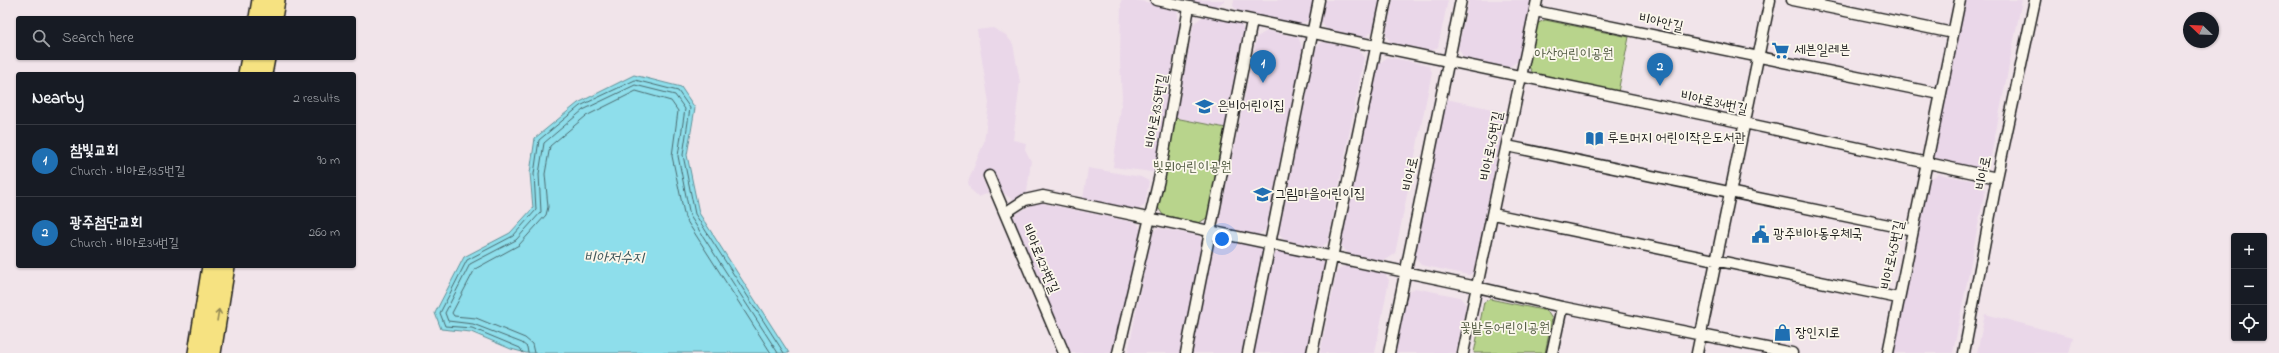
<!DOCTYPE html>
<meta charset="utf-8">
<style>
body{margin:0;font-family:"Indie Flower","Poor Story",sans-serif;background:#20242c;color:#f1f3f6}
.controls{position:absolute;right:12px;bottom:12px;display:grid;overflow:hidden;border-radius:4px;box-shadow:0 1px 3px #0004}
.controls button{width:36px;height:36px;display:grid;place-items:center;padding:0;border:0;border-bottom:1px solid #363941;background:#171b24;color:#f1f3f6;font:20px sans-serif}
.compass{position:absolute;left:2183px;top:12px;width:36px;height:36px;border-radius:50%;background:#171b24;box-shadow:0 1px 3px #0004;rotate:293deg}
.you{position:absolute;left:1222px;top:239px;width:14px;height:14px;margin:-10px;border:3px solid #fff;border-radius:50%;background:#1a73e8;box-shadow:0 0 0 6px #1a73e833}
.badge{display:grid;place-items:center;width:26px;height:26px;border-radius:50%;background:#1f6fb2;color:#fff;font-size:13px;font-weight:700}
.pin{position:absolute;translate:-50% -33px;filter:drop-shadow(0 1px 2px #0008)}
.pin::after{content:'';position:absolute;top:21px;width:14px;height:12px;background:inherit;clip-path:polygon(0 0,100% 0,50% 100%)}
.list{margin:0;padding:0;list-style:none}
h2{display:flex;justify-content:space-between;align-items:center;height:52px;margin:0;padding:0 16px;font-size:17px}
h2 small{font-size:13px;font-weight:400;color:#9ea1a6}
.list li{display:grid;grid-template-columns:26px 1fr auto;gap:12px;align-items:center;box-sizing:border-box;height:72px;padding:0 16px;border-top:1px solid #363941}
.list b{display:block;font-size:15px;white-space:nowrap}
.list p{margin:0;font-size:13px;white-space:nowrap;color:#9ea1a6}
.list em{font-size:13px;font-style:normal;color:#9ea1a6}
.icon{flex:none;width:22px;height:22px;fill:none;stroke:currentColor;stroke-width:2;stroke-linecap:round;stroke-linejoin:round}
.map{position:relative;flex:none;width:2279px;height:353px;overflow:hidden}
.search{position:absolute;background:#171b24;box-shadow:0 1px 3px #0004;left:16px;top:16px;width:340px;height:44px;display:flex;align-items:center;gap:10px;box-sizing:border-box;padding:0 14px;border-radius:4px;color:#9ea1a6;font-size:15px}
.panel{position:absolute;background:#171b24;box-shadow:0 1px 3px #0004;left:16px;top:72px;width:340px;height:196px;border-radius:4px}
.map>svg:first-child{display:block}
.built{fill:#ead7e9}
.green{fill:#b8d48c;stroke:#6a7854}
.water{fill:#8edeeb;stroke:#609098}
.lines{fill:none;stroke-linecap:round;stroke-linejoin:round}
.shore{stroke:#4a6a6f;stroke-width:1}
.minor-casing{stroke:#1c1c1c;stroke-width:13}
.trunk-casing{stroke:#1c1c1c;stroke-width:20}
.minor{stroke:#fbf7ec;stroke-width:10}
.trunk{stroke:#f6e281;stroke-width:17}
.oneway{stroke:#948954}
.labels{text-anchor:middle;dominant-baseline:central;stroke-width:3.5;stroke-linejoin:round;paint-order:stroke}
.street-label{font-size:14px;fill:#1c1c1c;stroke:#fbf7ec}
.poi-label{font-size:14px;fill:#1c1c1c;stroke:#fbf7ec;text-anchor:start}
.park-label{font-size:14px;fill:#535c43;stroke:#fbf7ec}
.water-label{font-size:15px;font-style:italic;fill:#3e565a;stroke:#fbf7ec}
</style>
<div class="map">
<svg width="2279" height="353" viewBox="0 0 2279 353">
<rect width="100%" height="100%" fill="#f1e4ea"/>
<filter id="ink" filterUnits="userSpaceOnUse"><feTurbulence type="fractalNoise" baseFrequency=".025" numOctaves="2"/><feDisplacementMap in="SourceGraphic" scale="8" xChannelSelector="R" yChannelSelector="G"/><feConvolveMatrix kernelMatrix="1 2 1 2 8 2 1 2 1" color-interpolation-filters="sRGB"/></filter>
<g filter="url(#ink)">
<!-- built -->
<path class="built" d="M1121,0h14l42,8 2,17 -23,144 -4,3 -39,-5 9,-68 -2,-38z
M1176,0h49l-12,9z
M1234,0h79l-4,20 -11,5 -59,-13 -6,-6z
M1324,0h55l-6,31 -8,6 -39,-8 -6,-10z
M1393,0h55l-10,47 -6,4 -42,-9 -4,-7z
M1469,0h62l-13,61 -9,6 -45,-9 -6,-10z
M1964,0h58l-32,161 -10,7 -44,-10 -4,-5z
M1204,16l36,7 5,10 -19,95 -51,-10 19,-95z
M993,28l13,7 7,9 7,38 -7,58 13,3 -1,6 6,12 -4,31 -14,8 -11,-8 -8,-20 -12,5 6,16 -9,4 -9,-8 -2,-7 16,-40 5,-39 -12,-73z
M1267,31l31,6 5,12 -37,180 -8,6 -33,-6 -6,-8 38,-184z
M1323,42l35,7 6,9 -36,184 -7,5 -37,-7 -5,-7 37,-186z
M1388,57l40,8 4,7 -37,182 -11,7 -37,-8 -6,-9 37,-180z
M1446,99l60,13 -33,161 -4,2 -48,-10 -7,-9z
M1088,168l53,9 8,4 -4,24 -9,6 -53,-12z
M1939,174l41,8 5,8 -32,163h-60l36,-174z
M1037,202l100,21 4,7 -28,123h-45l-55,-137z
M1158,228l41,8 4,6 -22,111h-53l24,-121z
M1219,238l41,8 4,6 -20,101h-53l22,-111z
M1280,251l41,8 4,6 -17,88h-55l19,-97z
M1344,266l41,8 4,6 -14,73h-55l17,-82z
M1415,288l45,9 6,8 -10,48h-62l12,-59z
M1985,314l88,23 -4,16h-92z"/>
<!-- green -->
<path class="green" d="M1545,20l84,17 -11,55 -84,-17 -6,-10 8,-41z
M1175,118l51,10 -18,89 -9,6 -36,-8 -6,-9z
M1490,299l57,12 5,8 -7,34h-71l10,-51z"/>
<!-- water -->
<path class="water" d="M634,75l47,12 14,21 -8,47 12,58 90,140h-263l-15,-4 -40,-17 -30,-3 -6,-16 29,-56 46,-24 23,-25 -3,-35 5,-35 43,-35z"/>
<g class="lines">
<!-- shore -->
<path class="shore" d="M523,353l-3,-5 -48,-20 -27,-2 -5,-13 27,-53 46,-24 23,-26 -2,-36 5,-34 41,-34 55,-26 43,11 12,17 -7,47 12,59 89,139
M528,353l-1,-6 -5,-4 -49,-19 -25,-3 -3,-8 25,-49 46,-24 25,-28 -2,-38 5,-31 39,-33 52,-25 40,10 10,14 -7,47 12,60 88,137
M534,353l-2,-9 -7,-6 -49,-20 -22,-2 -2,-3 23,-44 44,-24 27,-30 2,-8 -3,-33 5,-28 36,-30 50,-25 35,10 7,10 -6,45 13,62 86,135"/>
<defs>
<path id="minor" d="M1156,0l588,123 253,55
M1792,0l161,33
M1535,11l405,83
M1507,146l406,84
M989,176l75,177
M1005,213l20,-13 18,-4 434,91 85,20 230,46
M1493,214l405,84
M1118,353l42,-178 29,-168
M1186,353l66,-332
M1248,353l71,-353
M1312,353l74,-353
M1389,353l72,-353
M1463,353l74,-353
M1552,353l10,-46
M1697,353l73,-353
M1888,353l72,-353
M1964,353l33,-175 38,-178"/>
<path id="trunk" d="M258,18l3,-18
M273,18l3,-18
M247,74l3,-16
M263,74l3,-16
M197,353l14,-87
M212,353l14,-87"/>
</defs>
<!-- minor casing -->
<use href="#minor" class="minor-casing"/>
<!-- trunk casing -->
<use href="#trunk" class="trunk-casing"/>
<!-- minor -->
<use href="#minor" class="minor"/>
<!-- trunk -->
<use href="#trunk" class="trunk"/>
</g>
<!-- one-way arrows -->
<defs><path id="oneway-shaft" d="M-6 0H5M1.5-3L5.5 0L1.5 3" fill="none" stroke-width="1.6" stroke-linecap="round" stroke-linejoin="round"/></defs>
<use class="oneway" href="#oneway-shaft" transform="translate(218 315) rotate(-81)"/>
</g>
<!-- icons -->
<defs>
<symbol id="supermarket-bare" viewBox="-9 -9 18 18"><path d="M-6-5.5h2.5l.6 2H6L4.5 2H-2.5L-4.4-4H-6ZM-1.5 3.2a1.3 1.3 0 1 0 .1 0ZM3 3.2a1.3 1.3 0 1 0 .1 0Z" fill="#1f6fb2" stroke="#fbf7ec" stroke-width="2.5" paint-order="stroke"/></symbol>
<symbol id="school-bare" viewBox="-9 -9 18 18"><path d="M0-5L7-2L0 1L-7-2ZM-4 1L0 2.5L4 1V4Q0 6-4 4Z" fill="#1f6fb2" stroke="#fbf7ec" stroke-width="2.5" paint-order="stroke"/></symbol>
<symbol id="library-bare" viewBox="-9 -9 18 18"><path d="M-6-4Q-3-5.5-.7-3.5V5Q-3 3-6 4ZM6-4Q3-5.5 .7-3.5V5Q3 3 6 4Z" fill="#1f6fb2" stroke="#fbf7ec" stroke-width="2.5" paint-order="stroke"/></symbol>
<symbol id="civic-bare" viewBox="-9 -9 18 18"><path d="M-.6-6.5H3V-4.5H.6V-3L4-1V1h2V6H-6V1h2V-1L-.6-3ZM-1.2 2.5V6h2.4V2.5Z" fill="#1f6fb2" stroke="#fbf7ec" stroke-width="2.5" paint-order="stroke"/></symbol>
<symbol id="shop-bare" viewBox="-9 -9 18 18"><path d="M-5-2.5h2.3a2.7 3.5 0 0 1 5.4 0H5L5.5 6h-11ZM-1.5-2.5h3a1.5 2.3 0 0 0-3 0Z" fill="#1f6fb2" stroke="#fbf7ec" stroke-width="2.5" paint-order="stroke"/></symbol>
</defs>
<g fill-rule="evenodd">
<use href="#supermarket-bare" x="1768" y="38" width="25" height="25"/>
<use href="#school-bare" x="1192" y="94" width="25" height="25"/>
<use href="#library-bare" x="1582" y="126" width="25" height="25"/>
<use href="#school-bare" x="1250" y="182" width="25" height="25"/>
<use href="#civic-bare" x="1748" y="222" width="25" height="25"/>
<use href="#shop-bare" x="1770" y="320" width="25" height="25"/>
</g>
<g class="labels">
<!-- street labels -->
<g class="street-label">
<text transform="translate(1661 23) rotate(12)">비아안길</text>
<text transform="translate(1714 103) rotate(12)">비아로34번길</text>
<text transform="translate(1157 111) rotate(-80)">비아로135번길</text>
<text transform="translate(1492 146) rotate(-79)">비아로45번길</text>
<text transform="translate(1984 173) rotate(-79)">비아로</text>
<text transform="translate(1411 174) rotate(-78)">비아로</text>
<text transform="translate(1893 255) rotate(-78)">비아로45번길</text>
<text transform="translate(1040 259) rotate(67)">비아로127번길</text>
</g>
<!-- poi labels -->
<g class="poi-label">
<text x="1794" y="50">세븐일레븐</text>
<text x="1217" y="106">은비어린이집</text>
<text x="1607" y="138">루트머지 어린이작은도서관</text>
<text x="1275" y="194">그림마을어린이집</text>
<text x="1773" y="234">광주비아동우체국</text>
<text x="1795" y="333">장인지로</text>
</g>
<!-- park labels -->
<g class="park-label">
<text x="1574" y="54">아산어린이공원</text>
<text x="1192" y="167">빛뫼어린이공원</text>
<text x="1505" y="328">꽃밭등어린이공원</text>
</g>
<!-- water labels -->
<g class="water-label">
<text x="614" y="258">비아저수지</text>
</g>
</g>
</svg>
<div class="controls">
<button>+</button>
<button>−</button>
<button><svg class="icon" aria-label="locate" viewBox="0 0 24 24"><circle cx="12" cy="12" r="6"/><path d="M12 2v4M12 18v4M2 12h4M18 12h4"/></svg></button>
</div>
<svg class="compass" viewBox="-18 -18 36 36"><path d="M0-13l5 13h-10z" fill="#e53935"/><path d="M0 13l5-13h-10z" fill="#9ea1a6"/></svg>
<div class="you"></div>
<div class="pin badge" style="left:1263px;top:83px">1</div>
<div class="pin badge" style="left:1660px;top:86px">2</div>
<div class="search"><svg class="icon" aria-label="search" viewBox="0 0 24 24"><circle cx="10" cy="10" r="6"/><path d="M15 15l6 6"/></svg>Search here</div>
<section class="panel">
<h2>Nearby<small>2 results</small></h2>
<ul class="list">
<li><span class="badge">1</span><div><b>참빛교회</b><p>Church · 비아로135번길</p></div><em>90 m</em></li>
<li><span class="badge">2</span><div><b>광주첨단교회</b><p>Church · 비아로34번길</p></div><em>260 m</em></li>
</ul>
</section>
</div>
